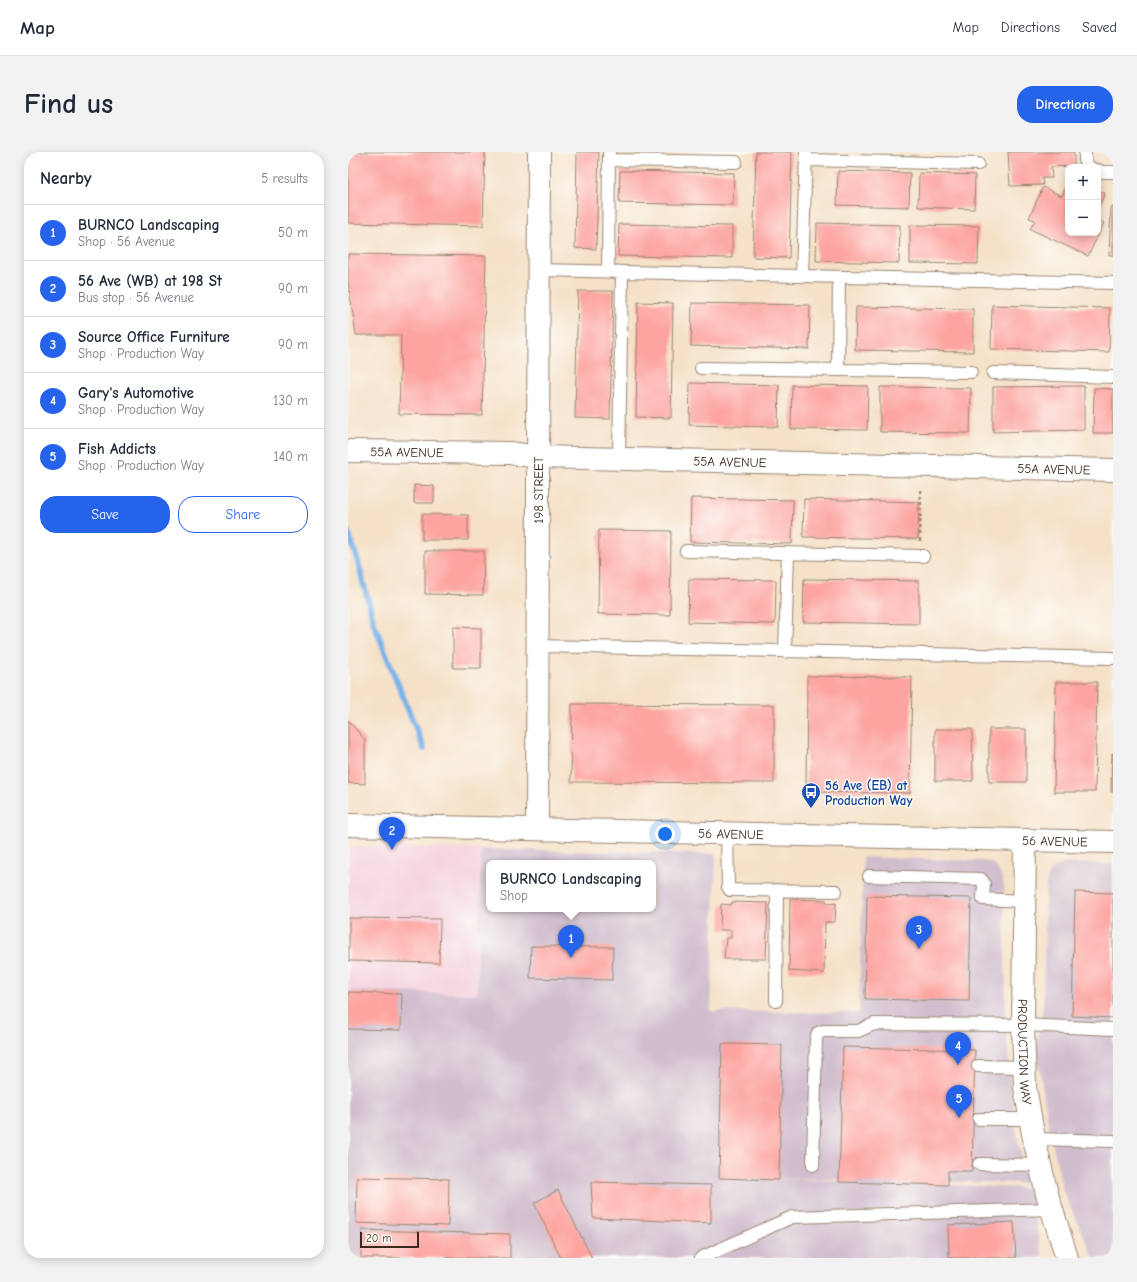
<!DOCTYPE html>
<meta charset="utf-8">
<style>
body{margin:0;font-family:"Comic Neue",sans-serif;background:#f2f2f3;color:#1f2937}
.controls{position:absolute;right:12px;top:12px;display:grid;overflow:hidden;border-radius:8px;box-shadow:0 2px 10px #0003}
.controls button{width:36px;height:36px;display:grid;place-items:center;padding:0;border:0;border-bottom:1px solid #e0e1e3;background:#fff;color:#1f2937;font:20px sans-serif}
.scale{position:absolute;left:12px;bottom:10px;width:59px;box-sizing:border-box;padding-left:4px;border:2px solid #3b2a1e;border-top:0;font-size:11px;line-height:14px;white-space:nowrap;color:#3b2a1e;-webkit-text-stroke:3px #fdfcf7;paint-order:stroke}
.you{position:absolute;left:317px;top:682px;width:14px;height:14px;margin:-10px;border:3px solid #fff;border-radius:50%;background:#1a73e8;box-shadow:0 0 0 6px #1a73e833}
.badge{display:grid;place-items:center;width:26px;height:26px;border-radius:50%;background:#2563eb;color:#fff;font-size:13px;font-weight:700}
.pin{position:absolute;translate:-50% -33px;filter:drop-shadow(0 1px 2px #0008)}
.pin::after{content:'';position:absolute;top:21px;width:14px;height:12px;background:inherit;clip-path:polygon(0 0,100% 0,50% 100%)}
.popup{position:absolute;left:138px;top:708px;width:170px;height:52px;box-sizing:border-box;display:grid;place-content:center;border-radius:8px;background:#fff;filter:drop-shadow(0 1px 3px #0005);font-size:13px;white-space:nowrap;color:#747a83}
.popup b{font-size:15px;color:#1f2937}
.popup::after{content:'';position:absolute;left:50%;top:100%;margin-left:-8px;border:8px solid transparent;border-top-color:#fff}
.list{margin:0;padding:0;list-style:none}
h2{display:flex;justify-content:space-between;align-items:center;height:52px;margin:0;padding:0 16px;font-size:17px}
h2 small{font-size:13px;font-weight:400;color:#747a83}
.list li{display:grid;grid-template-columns:26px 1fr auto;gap:12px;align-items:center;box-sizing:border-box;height:56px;padding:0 16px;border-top:1px solid #e0e1e3}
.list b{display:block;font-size:15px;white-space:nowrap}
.list p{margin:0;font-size:13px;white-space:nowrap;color:#747a83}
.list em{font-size:13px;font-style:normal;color:#747a83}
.actions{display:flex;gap:8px;padding:12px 16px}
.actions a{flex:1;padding:9px 0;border:1px solid #2563eb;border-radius:16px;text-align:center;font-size:14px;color:#2563eb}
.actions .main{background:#2563eb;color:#fff}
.map{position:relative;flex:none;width:765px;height:1106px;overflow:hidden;border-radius:16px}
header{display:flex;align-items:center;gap:24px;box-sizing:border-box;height:56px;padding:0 20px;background:#fff;border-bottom:1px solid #e0e1e3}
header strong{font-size:19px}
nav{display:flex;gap:22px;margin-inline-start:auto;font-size:14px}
.intro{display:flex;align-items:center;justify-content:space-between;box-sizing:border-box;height:96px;padding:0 24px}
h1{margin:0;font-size:28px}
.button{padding:10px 18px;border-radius:16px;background:#2563eb;color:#fff;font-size:14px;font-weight:700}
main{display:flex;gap:24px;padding:0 24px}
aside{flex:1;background:#fff;border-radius:16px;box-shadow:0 2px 10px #0003}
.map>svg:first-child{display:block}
.built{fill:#f4cfdd}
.industrial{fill:#d0bdcd;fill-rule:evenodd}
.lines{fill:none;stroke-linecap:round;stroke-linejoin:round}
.stream{stroke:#79b3e9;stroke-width:6}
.building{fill:#fda4a0}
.service-casing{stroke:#988673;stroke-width:14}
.minor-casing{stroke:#988673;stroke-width:24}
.tertiary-casing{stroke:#988673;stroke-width:24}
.secondary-casing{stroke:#988673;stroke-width:24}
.path{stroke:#988673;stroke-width:2.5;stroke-dasharray:3 3;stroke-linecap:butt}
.service{stroke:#fff;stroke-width:12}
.minor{stroke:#fff;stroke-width:22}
.tertiary{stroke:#fff;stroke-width:22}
.secondary{stroke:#fff;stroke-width:22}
.labels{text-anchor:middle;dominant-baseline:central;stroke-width:3;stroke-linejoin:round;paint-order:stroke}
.street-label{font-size:13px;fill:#3b2a1e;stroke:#fdfcf7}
.transit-label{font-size:13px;font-weight:bold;fill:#164399;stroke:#fdfcf7;text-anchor:start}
</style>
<header>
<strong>Map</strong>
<nav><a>Map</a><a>Directions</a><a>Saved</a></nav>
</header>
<div class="intro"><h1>Find us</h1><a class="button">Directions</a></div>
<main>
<aside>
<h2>Nearby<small>5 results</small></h2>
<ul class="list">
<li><span class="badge">1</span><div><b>BURNCO Landscaping</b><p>Shop · 56 Avenue</p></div><em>50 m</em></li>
<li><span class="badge">2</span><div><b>56 Ave (WB) at 198 St</b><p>Bus stop · 56 Avenue</p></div><em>90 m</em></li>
<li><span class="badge">3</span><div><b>Source Office Furniture</b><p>Shop · Production Way</p></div><em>90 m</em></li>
<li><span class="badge">4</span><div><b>Gary's Automotive</b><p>Shop · Production Way</p></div><em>130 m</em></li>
<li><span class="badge">5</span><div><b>Fish Addicts</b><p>Shop · Production Way</p></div><em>140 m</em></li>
</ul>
<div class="actions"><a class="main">Save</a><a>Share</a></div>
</aside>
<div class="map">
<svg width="765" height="1106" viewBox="0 0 765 1106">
<rect width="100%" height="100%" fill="#fdfcf7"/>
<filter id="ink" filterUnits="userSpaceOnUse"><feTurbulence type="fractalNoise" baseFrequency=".025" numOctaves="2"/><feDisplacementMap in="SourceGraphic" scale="8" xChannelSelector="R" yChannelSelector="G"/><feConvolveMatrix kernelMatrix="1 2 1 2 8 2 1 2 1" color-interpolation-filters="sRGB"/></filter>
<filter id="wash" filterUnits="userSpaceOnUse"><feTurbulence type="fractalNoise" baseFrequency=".012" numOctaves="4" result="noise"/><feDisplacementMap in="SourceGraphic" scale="16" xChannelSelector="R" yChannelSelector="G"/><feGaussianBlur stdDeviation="0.9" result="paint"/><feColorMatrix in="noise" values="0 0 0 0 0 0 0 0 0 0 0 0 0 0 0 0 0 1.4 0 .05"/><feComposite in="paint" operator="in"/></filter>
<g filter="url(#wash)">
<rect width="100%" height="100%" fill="#f5e1c8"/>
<!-- built -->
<path class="built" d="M0,694l133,3 -4,145 -129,-3z"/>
<!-- industrial -->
<path class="industrial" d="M133,697l235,5 -5,157 148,2 4,-156 120,4 9,2 4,4 5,8 3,10 2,148 8,85 12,65 -281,-6 285,11 9,53 4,17h-695v-267l129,3zM141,711h164v46h-164z
M719,711l46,1v394h-19l-31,-67 -14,-64 -13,-80 7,-38 3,-125 4,-11 3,-5z"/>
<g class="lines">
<!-- stream -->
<path class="stream" d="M0,380l10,30 16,62 50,125"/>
</g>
<g id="blocks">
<!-- building -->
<path class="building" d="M0,0h137l-2,74 -135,-3z
M229,0h22l-3,97 -21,-1z
M408,0h36l-3,106 -36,-1z
M660,0h66v14l-23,1 1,11h-10l1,7 -33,1z
M272,19l114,2 -1,32 -114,-2z
M490,19l72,2 -1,34 -72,-2z
M571,21l56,2 -1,34 -56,-2z
M720,31v50h30v-13l6,3 -16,33 -58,-27 5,-9 -6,-2 14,-31 19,9z
M750,38l7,3 -7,16z
M763,55h2v48h-4z
M469,71l83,2 -1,38 -83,-2z
M271,72l113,2v32l-114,-2z
M562,73l69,1 -1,38 -68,-1z
M0,102l138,2 -4,159 -83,-1 2,-79h-45l-8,-54z
M230,139h35l-3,128 -35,-1z
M290,150l35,1 -2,115 -35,-1z
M344,151l118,2 -1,44 -118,-3z
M644,153l118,3 -1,44 -118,-3z
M508,155l117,2v43l-118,-2z
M342,231l89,2 -1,42 -89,-2z
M444,233l76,1 -1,44 -76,-1z
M736,234v44l-91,2v-45z
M532,235l91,1 -1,45 -90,-1z
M746,236l19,1v44h-20z
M66,333l20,1v17h-20z
M343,346l102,2 -1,44 -102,-2z
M456,347l115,3 -1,37 -115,-2z
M74,362l46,1v25h-46z
M251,378l72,1 -1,84 -72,-1z
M77,399h59l-1,44 -58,-1z
M341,427l87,1 -1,44 -87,-2z
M456,427l115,2v43l-116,-2z
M105,475l28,1v40h-28z
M459,524l105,1 -2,116 -104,-1z
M708,530h41l-2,110h-41z
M224,552l202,1v78l-203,-1z
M0,568l17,20v44l-17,-1z
M587,577h37l1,52h-38z
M641,577h37v53h-37z
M764,601h1v39h-2z
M727,740l38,1v125l-41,-2z
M519,744l104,2 -2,103 -104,-2z
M442,747l36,1 1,4 9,-1 -1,19h-10l-1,51 -35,-2z
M384,750l36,1 -2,56h-42l2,-21h5v-8h-11l1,-26 10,1z
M1,766l91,1 -1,44 -90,-2z
M183,794l82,1 -1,33 -82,-2z
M0,840l54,2 -1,36 -53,-1z
M374,892l60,1 -3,135 -60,-2z
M495,895l132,3 -3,121h-24v14l-109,-3z
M9,1025l92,2 -1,47 -92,-3z
M243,1030l120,3v38l-118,-5z
M210,1038l34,68h-31l-27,-55z
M666,1070l2,36h-67l-1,-33z
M14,1078l148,4v24h-149z"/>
</g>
</g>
<g filter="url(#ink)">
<use href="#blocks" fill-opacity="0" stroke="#988673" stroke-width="1"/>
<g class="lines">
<defs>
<path id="service" d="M737,0v13l5,2
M261,8l127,2
M458,8l172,4
M750,18l5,2h10
M191,118l574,13
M260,120l1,-119
M454,124l4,-123
M353,216l270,4
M490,218l1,-93
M645,221l120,4
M271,307l3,-187
M338,399l237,5
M189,494l576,12
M437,500l3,-99
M379,681l1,54 2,3 106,1
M521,724l112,3 3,4 -1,16 41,2
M428,849l1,-111
M630,914l46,1
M631,967h51
M686,987l79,2
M631,1012l61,1
M465,1013l3,-126 2,-6 6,-2h34l16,-7 149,1 90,4
M353,1106l91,-41 260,-8"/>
<g id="minor">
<path id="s1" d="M190,305l575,13"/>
</g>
<g id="tertiary">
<path id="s2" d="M0,299l162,2 28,4"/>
<path id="s3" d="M189,677l2,-677"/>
<path id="s4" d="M677,688l-2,185 2,62 9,52 13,55 20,64"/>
</g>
<g id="secondary">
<path id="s5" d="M0,673l765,17"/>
</g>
</defs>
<!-- service casing -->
<use href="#service" class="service-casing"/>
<!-- minor casing -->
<use href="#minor" class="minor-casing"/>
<!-- tertiary casing -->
<use href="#tertiary" class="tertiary-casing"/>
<!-- secondary casing -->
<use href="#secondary" class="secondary-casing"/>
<!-- path -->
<path class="path" d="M572,389l1,-52"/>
<!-- service -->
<use href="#service" class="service"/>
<!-- minor -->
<use href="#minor" class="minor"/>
<!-- tertiary -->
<use href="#tertiary" class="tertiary"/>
<!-- secondary -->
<use href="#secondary" class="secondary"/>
</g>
</g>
<!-- icons -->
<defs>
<symbol id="bus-pin" viewBox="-11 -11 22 30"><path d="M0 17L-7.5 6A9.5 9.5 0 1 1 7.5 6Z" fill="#1a4fb4" stroke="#fdfcf7"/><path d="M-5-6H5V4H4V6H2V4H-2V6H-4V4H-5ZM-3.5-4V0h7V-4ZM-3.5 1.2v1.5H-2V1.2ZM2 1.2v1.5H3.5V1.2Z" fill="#fff"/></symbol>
</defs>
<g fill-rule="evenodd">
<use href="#bus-pin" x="452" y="629" width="22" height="30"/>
</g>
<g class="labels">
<!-- street labels -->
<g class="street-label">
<text stroke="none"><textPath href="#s2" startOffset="59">55A AVENUE</textPath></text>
<text stroke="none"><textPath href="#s1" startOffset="192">55A AVENUE</textPath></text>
<text stroke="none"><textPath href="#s1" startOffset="516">55A AVENUE</textPath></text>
<text stroke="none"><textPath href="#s3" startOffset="339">198 STREET</textPath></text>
<text stroke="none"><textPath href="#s5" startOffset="383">56 AVENUE</textPath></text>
<text stroke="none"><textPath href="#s5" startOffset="707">56 AVENUE</textPath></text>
<text stroke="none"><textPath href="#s4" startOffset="212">PRODUCTION WAY</textPath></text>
</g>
<!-- transit labels -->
<g class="transit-label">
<text x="477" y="633">56 Ave (EB) at<tspan x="477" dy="15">Production Way</tspan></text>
</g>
</g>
</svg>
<div class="controls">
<button>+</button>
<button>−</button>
</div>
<div class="scale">20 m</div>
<div class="you"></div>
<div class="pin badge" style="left:223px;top:806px">1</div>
<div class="popup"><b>BURNCO Landscaping</b>Shop</div>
<div class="pin badge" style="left:44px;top:698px">2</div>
<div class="pin badge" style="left:571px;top:797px">3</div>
<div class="pin badge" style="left:610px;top:913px">4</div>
<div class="pin badge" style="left:611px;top:966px">5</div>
</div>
</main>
